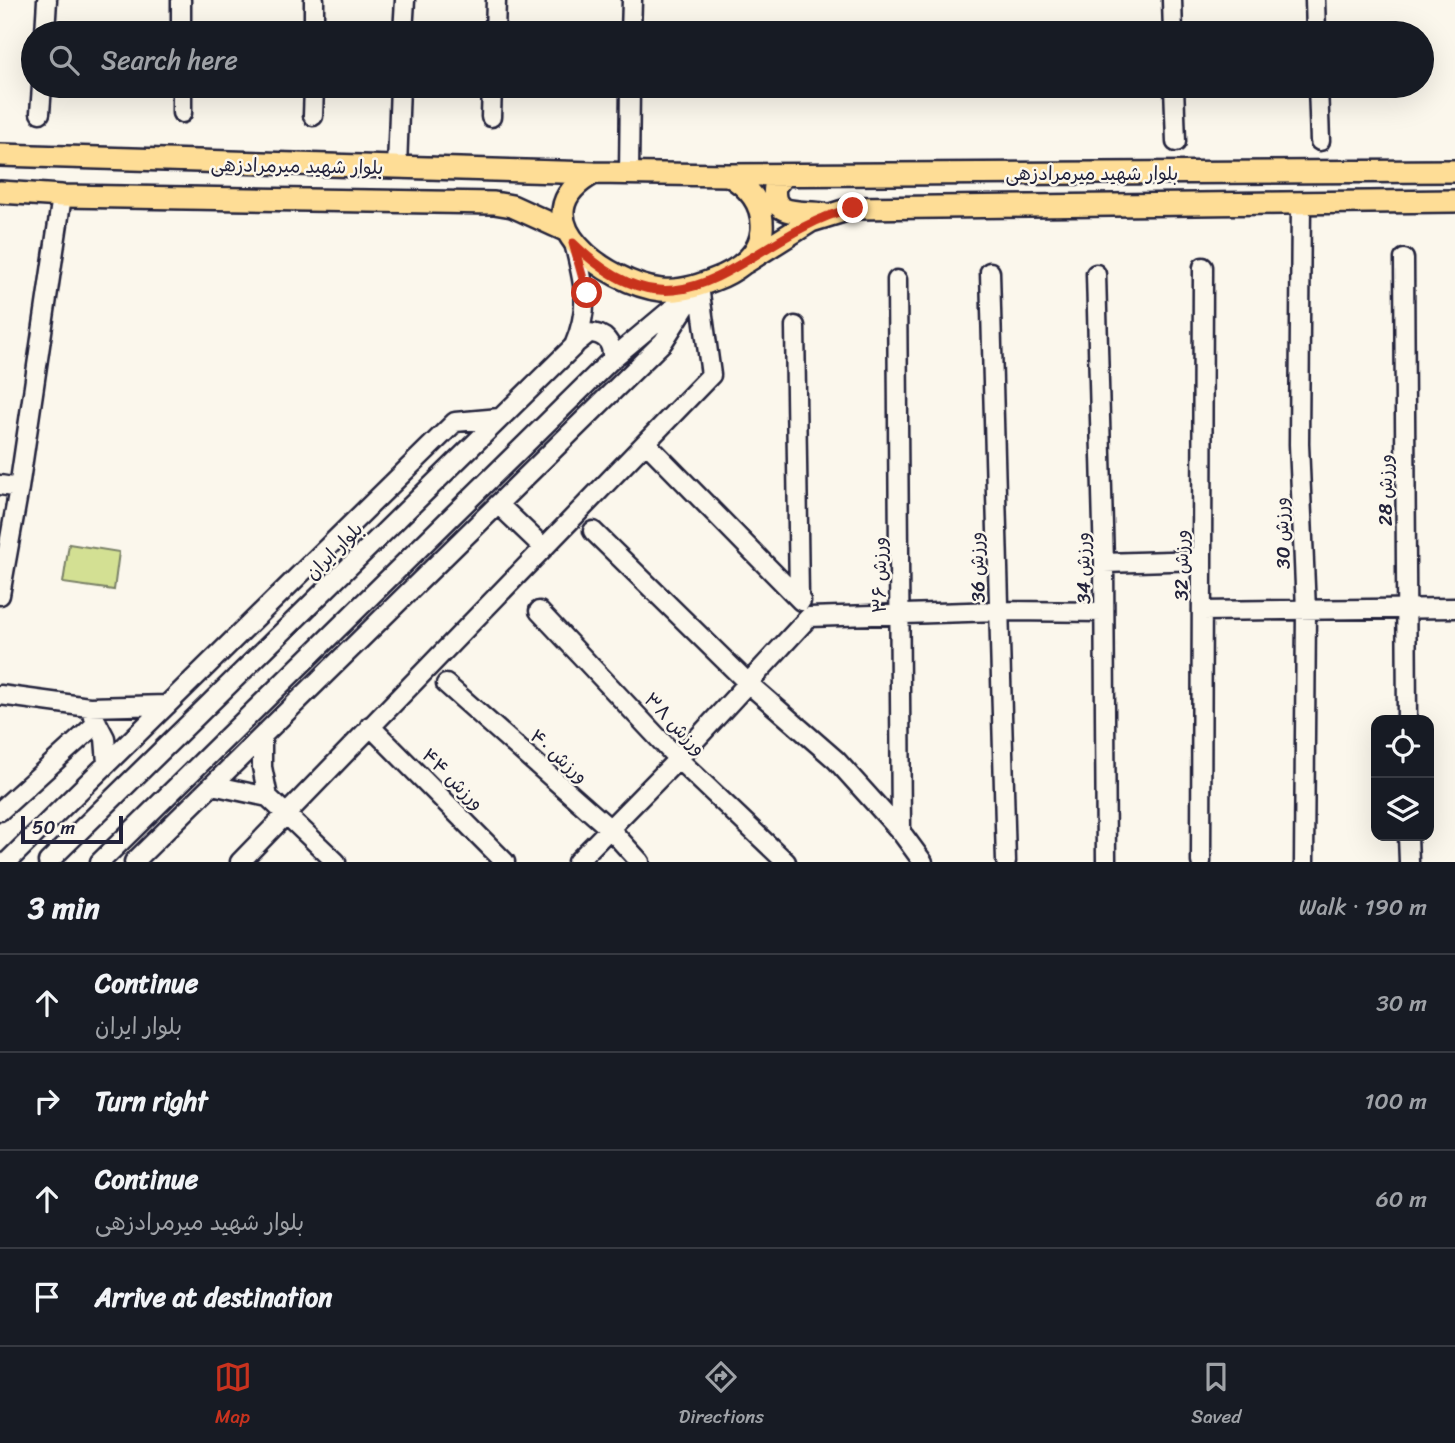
<!DOCTYPE html>
<meta charset="utf-8">
<style>
body{margin:0;font-family:Sriracha,"Playpen Sans Arabic",sans-serif;background:#242831;color:#f1f3f6}
.controls{position:absolute;right:21px;bottom:21px;display:grid;overflow:hidden;border-radius:14px;box-shadow:0 7px 28px #0002}
.controls button{width:63px;height:63px;display:grid;place-items:center;padding:0;border:0;border-bottom:2px solid #363941;background:#171b24;color:#f1f3f6;font:35px sans-serif}
.scale{position:absolute;left:21px;bottom:18px;width:102px;box-sizing:border-box;padding-left:7px;border:4px solid #22223b;border-top:0;font-size:19px;line-height:24px;white-space:nowrap;color:#22223b;-webkit-text-stroke:5px #fbf7ec;paint-order:stroke}
.stop{position:absolute;width:21px;height:21px;margin:-16px;border:5px solid #c8321e;border-radius:50%;background:#fff}
.stop.end{background:#c8321e;border-color:#fff;box-shadow:0 2px 7px #0008}
.list{margin:0;padding:0;list-style:none}
h2{display:flex;justify-content:space-between;align-items:center;height:91px;margin:0;padding:0 28px;font-size:30px}
h2 small{font-size:23px;font-weight:400;color:#9ea1a6}
.list li{display:grid;grid-template-columns:46px 1fr auto;gap:21px;align-items:center;box-sizing:border-box;height:98px;padding:0 28px;border-top:2px solid #363941}
.list b{display:block;font-size:26px;white-space:nowrap}
.list p{margin:0;font-size:23px;white-space:nowrap;color:#9ea1a6}
.list em{font-size:23px;font-style:normal;color:#9ea1a6}
.icon{flex:none;width:38px;height:38px;fill:none;stroke:currentColor;stroke-width:2;stroke-linecap:round;stroke-linejoin:round}
.map{position:relative;flex:none;width:1455px;height:862px;overflow:hidden}
.search{position:absolute;background:#171b24;box-shadow:0 7px 28px #0002;left:21px;right:21px;top:21px;height:77px;display:flex;align-items:center;gap:18px;box-sizing:border-box;padding:0 24px;border-radius:38px;color:#9ea1a6;font-size:26px}
.sheet{height:483px;background:#171b24}
nav{display:flex;justify-content:space-around;align-items:center;box-sizing:border-box;height:98px;border-top:2px solid #363941;background:#171b24;font-size:19px;color:#9ea1a6}
nav a{display:grid;justify-items:center;gap:4px}
nav .on{color:#c8321e}
.map>svg:first-child{display:block}
.green{fill:#d3e093;stroke:#7a8167;stroke-width:2}
.lines{fill:none;stroke-linecap:round;stroke-linejoin:round}
.minor-casing{stroke:#22223b;stroke-width:23}
.major-casing{stroke:#22223b;stroke-width:26}
.minor{stroke:#fbf7ec;stroke-width:18}
.major{stroke:#fedd96;stroke-width:21}
.route{stroke:#c8321e;stroke-width:9}
.labels{text-anchor:middle;dominant-baseline:central;stroke-width:5;stroke-linejoin:round;paint-order:stroke}
.street-label{font-size:19px;fill:#22223b;stroke:#fbf7ec}
</style>
<div class="map">
<svg width="1455" height="862" viewBox="0 0 1455 862">
<rect width="100%" height="100%" fill="#fbf7ec"/>
<filter id="ink" filterUnits="userSpaceOnUse"><feTurbulence type="fractalNoise" baseFrequency=".0143" numOctaves="2"/><feDisplacementMap in="SourceGraphic" scale="14" xChannelSelector="R" yChannelSelector="G"/><feConvolveMatrix kernelMatrix="1 2 1 2 8 2 1 2 1" color-interpolation-filters="sRGB"/></filter>
<g filter="url(#ink)">
<!-- green -->
<path class="green" d="M69,544l50,8 -5,38 -51,-7z"/>
<g class="lines">
<defs>
<path id="minor" d="M181,0v33
M1172,0l1,33
M1315,0l1,33
M45,33l2,-33
M314,33v-33
M403,33l2,-33
M495,33l1,-33
M631,33l1,-33
M182,86v27
M1174,86l2,56
M1318,86l2,55
M40,113l2,-27
M313,116l1,-30
M491,117l1,-31
M397,168l3,-82
M629,174l1,-88
M1301,203l-2,241 7,166 -2,252
M1404,259l3,461
M990,272l16,590
M1096,274l8,289 2,299
M897,280l4,552 22,30
M795,326l4,270
M574,345l15,-12c16,0 24,10 23,26
M647,444l154,157
M0,485l19,3
M498,504l45,43
M593,531l156,153 87,76 65,72
M1104,563l98,-3
M0,595l19,-107 43,-292
M539,611l139,148 108,103
M1202,611l253,-3
M446,684l164,145 30,33
M0,695l89,12 78,-2
M92,713l13,25 2,25
M370,726l135,136
M262,737v30l6,30
M212,785l56,12 68,65
M0,811l97,-88
M1408,836l1,26
M7,862l448,-440 45,-4
M48,862l526,-516c17,-41 10,-62 0,-103
M100,862l512,-503 87,-73
M134,862l529,-520 27,-42
M240,862l471,-487 -12,-89
M577,862l101,-103 131,-142 190,-6 105,1
M1201,862l2,-595"/>
<path id="major" d="M0,155l594,18
M594,173l134,2c21,12 36,29 34,55 -2,23 -20,37 -39,46 -19,8 -40,16 -62,14 -53,-6 -147,-73 -67,-117z
M728,175l727,-4
M784,175l-9,11c-5,33 27,24 48,28
M0,192l62,4 432,7 18,3 55,25
M746,262l65,-41 42,-13 602,-7"/>
</defs>
<!-- minor casing -->
<use href="#minor" class="minor-casing"/>
<!-- major casing -->
<use href="#major" class="major-casing"/>
<!-- minor -->
<use href="#minor" class="minor"/>
<!-- major -->
<use href="#major" class="major"/>
</g>
</g>
<g class="lines" filter="url(#ink)">
<!-- route -->
<path class="route" d="M587,293l-14,-50c115,113 170,-8 280,-35"/>
</g>
<g class="labels">
<!-- street labels -->
<g class="street-label">
<text transform="translate(297 166) rotate(1)">بلوار شهید میرمرادزهی</text>
<text x="1092" y="173">بلوار شهید میرمرادزهی</text>
<text transform="translate(1385 490) rotate(-90)">ورزش 28</text>
<text transform="translate(1282 533) rotate(-92)">ورزش 30</text>
<text transform="translate(334 551) rotate(-45)">بلوار ایران</text>
<text transform="translate(1181 565) rotate(-90)">ورزش 32</text>
<text transform="translate(977 567) rotate(-92)">ورزش 36</text>
<text transform="translate(1083 568) rotate(-91)">ورزش 34</text>
<text transform="translate(879 575) rotate(-90)">ورزش ۳۶</text>
<text transform="translate(675 724) rotate(46)">ورزش ۳۸</text>
<text transform="translate(559 756) rotate(42)">ورزش ۴۰</text>
<text transform="translate(453 779) rotate(45)">ورزش ۴۴</text>
</g>
</g>
</svg>
<div class="controls">
<button><svg class="icon" aria-label="locate" viewBox="0 0 24 24"><circle cx="12" cy="12" r="6"/><path d="M12 2v4M12 18v4M2 12h4M18 12h4"/></svg></button>
<button><svg class="icon" aria-label="layers" viewBox="0 0 24 24"><path d="M12 4l9 5-9 5-9-5zM3 14l9 5 9-5"/></svg></button>
</div>
<div class="scale">50 m</div>
<div class="stop" style="left:587px;top:293px"></div>
<div class="stop end" style="left:853px;top:208px"></div>
<div class="search"><svg class="icon" aria-label="search" viewBox="0 0 24 24"><circle cx="10" cy="10" r="6"/><path d="M15 15l6 6"/></svg>Search here</div>
</div>
<section class="sheet">
<h2>3 min<small>Walk · 190 m</small></h2>
<ul class="list">
<li><svg class="icon" aria-label="ahead" viewBox="0 0 24 24"><path d="M12 20V5M6 11l6-6 6 6"/></svg><div><b>Continue</b><p>بلوار ایران</p></div><em>30 m</em></li>
<li><svg class="icon" aria-label="right" viewBox="0 0 24 24"><path d="M7 20v-9h11M14 6l5 5-5 5"/></svg><div><b>Turn right</b></div><em>100 m</em></li>
<li><svg class="icon" aria-label="ahead" viewBox="0 0 24 24"><path d="M12 20V5M6 11l6-6 6 6"/></svg><div><b>Continue</b><p>بلوار شهید میرمرادزهی</p></div><em>60 m</em></li>
<li><svg class="icon" aria-label="arrive" viewBox="0 0 24 24"><path d="M6 21V4h12l-3 4 3 4H6"/></svg><div><b>Arrive at destination</b></div></li>
</ul>
</section>
<nav>
<a class="on"><svg class="icon" aria-label="map" viewBox="0 0 24 24"><path d="M3 6l6-2 6 2 6-2v14l-6 2-6-2-6 2zM9 4v14M15 6v14"/></svg>Map</a>
<a><svg class="icon" aria-label="directions" viewBox="0 0 24 24"><path d="M12 3l9 9-9 9-9-9zM9 14v-3h6M13 9l2 2-2 2"/></svg>Directions</a>
<a><svg class="icon" aria-label="saved" viewBox="0 0 24 24"><path d="M7 4h10v16l-5-4-5 4z"/></svg>Saved</a>
</nav>
